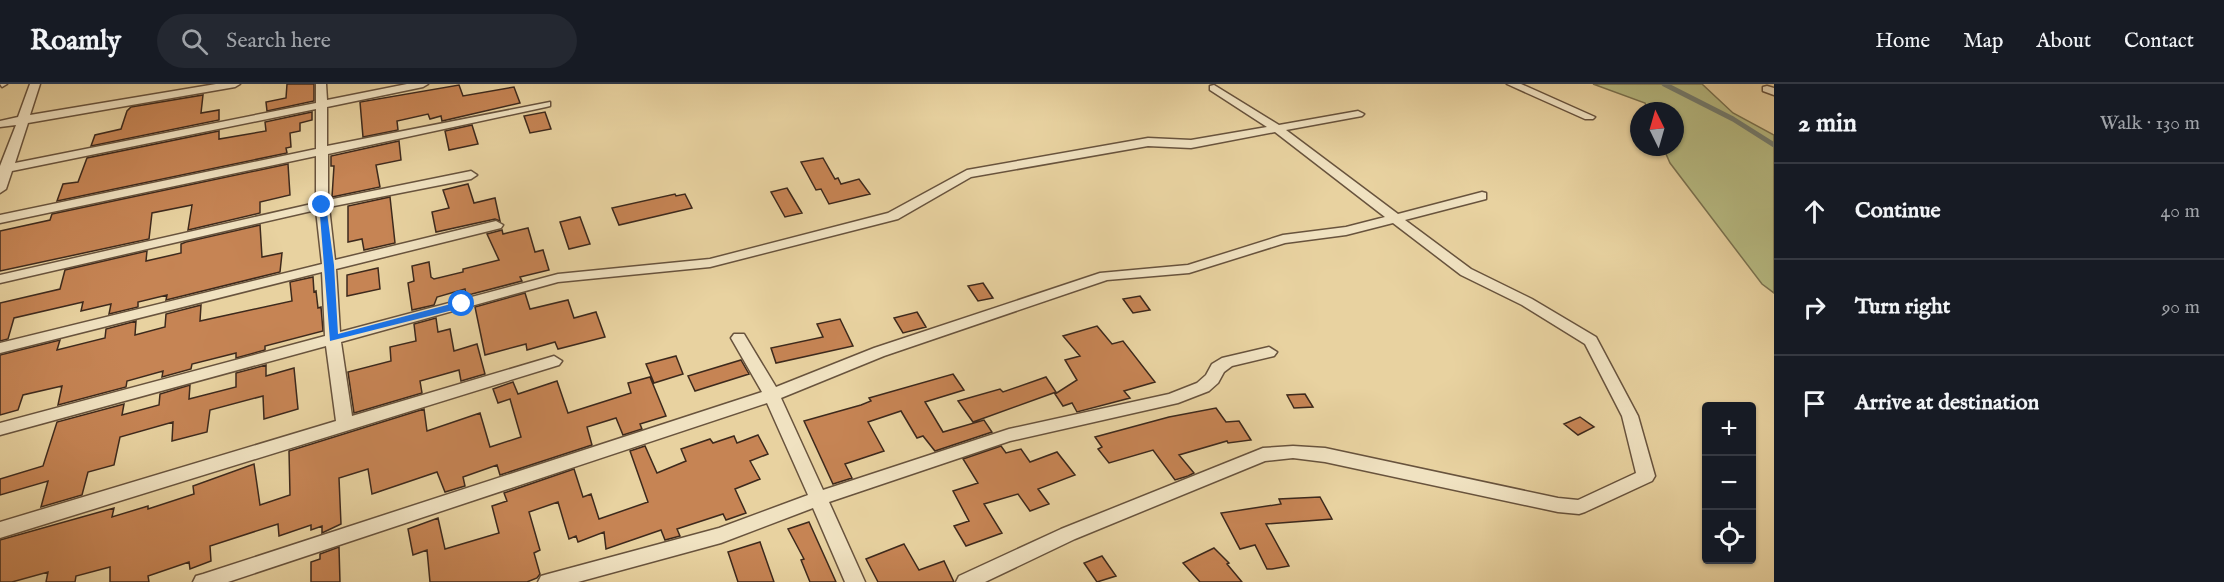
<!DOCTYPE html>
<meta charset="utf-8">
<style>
body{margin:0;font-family:"IM FELL English",serif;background:#242831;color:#f1f3f6}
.controls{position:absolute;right:18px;bottom:18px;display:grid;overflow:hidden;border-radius:6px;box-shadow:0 2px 4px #0004}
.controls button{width:54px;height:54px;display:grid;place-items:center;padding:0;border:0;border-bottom:2px solid #363941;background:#171b24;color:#f1f3f6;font:30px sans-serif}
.compass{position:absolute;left:1630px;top:18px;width:54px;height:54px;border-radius:50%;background:#171b24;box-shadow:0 2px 4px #0004;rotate:355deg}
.stop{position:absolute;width:18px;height:18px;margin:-14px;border:4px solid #1a73e8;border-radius:50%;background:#fff}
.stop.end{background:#1a73e8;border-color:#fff;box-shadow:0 2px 6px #0008}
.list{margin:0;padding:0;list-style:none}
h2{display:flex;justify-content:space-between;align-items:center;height:78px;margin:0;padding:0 24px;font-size:26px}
h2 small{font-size:20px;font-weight:400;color:#9ea1a6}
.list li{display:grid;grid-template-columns:39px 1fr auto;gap:18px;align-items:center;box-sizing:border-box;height:96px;padding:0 24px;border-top:2px solid #363941}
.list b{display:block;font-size:22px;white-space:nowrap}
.list em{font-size:20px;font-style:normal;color:#9ea1a6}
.icon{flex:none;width:33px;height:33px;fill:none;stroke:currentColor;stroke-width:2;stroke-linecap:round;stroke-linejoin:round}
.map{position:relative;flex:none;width:1774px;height:498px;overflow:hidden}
header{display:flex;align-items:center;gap:36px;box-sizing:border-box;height:84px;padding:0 30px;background:#171b24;border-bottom:2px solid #363941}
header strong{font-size:28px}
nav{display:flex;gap:33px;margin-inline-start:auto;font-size:21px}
.search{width:420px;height:54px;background:#242831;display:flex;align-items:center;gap:15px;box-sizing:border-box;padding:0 21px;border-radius:33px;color:#9ea1a6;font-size:22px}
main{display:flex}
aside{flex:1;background:#171b24}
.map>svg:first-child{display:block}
.green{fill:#b7bb83;stroke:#7a7250;stroke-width:1.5}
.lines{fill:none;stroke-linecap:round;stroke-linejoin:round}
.stream{stroke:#747e72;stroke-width:5}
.building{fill:#c68454;stroke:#3d291c;stroke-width:1.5}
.street-casing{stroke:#68533d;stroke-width:3}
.street{fill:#f0e2c1;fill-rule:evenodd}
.route{fill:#1a73e8}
</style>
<header>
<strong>Roamly</strong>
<div class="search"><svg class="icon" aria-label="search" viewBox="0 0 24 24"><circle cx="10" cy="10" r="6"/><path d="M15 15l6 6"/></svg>Search here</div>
<nav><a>Home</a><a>Map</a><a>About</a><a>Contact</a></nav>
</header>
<main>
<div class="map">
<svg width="1774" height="498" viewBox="0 0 1774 498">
<rect width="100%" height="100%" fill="#e8d2a0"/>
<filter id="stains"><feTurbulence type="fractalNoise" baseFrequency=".00333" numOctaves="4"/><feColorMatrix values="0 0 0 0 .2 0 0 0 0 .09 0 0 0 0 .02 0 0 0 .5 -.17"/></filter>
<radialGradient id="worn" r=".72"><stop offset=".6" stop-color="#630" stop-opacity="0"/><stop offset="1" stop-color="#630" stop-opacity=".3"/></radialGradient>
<!-- green -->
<path class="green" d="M1593,0h109l31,29 41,22v158l-12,-9 -92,-121 -7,-16h12v-36h-27l-3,-8z"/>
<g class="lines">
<!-- stream -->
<path class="stream" d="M1664,0l69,35 41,26"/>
</g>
<!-- building -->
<path class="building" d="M287,0h27v17l-47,10 -1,-9 20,-4z
M459,1l4,11 51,-9 6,16 -78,18 -1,-5 -11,3 -2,-5 -31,7 1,9 -35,7 -3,-35z
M203,11l-2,18 18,-3v10l-128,26 4,-11 26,-6 6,-18 4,-4z
M312,28v8l-12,3v8l-10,2 1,14 -5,1 1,5 -230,48 6,-17 15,-2 9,-24 132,-27v8l47,-8 -1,-9z
M545,28l6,17 -21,4 -6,-17z
M472,41l6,19 -29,6 -4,-19z
M399,57l2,19 -25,5 4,22 -48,10 2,-31h-3v-10z
M823,74l12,21 3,-1 3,6 18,-5 11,15 -41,10 -8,-15 -5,1 -15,-28z
M288,80l2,31 -30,7v11l-72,17 4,-25 -40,8 -3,26 -149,32v-40l50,-11 2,-6z
M468,100l6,19 21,-5 5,23 -5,-2 -59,13 -4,-20 17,-4 -6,-18z
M787,104l15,25 -17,4 -14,-25z
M675,110l1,2 9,-2 7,14 -73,17 -7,-17z
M390,113l5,46 -31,7 -2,-11 -14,3v-36z
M580,133l10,27 -21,5 -9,-27z
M260,141l2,32 20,-4 -2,19 -114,28 1,-5 -29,7v5l-29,7 2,-10 -30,7 2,-9 -69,16 -6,21 -8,2v-38l60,-14 5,-19 82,-19 -1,10 35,-8v-9l5,-2z
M528,144l7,24 8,-2 6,20 -29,7 2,4 -50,13 -6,1 -1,-6 -28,8 -3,8 -22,5 -4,-27 6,-2 -2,-15 17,-4 2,15 3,2 29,-7v-3l36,-9 -12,-26 15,-4 1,4z
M378,184l2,21 -33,7v-21z
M313,193l1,15 2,-1 2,17 3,-1 2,24 -58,15v4l-29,8v-5l-44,11 -1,5 -29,8 1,-6 -36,10 -1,6 -68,18 4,-19 -39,9 -5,15 -18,5v-60l60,-15 -3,10 48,-12 1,-9 30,-8 -1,14 30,-8 1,-13 35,-9 -1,16 92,-20 -2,-19z
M983,199l10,15 -15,3 -10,-15z
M525,209l5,16 38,-9 6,18 22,-6 9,25 -47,12 -3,-7 -28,8 -1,-6 -41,11 -10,-48z
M1140,212l10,14 -17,3 -10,-14z
M917,228l9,15 -23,6 -9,-15z
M436,234l2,14 12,-3 4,22 23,-7 8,30 -24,7 -2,-11 -39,11 2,12 -68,20 -6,-41 43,-11 -1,-14 26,-6 -2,-17z
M840,235l13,27 -77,17 -5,-15 52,-11 -6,-13z
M1097,242l15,18 11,-3 32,41 -31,9 6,7 -53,14 -5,-9 -9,3 -8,-12 22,-14 -12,-20 15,-4 -17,-20z
M676,272l7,18 -29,9 -8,-19z
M741,276l8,14 -54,17 -7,-15z
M266,281v11l28,-8 4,41 -34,10 -1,-23 -53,14 -3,22 -35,9 1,-19 -53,15 -6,28 -26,7 -6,23 -41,12 7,-26 -48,14v-16l43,-13 14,-44 67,-18 -2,11 37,-10 1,-11 30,-9 -1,14 47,-12v-14z
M953,290l11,16 -39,12 18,30 41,-12 8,12 -57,19 -12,-15 -6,2 -16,-27 -33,11 16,29 -39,13 7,14 -19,6 -29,-63 57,-16 10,-4 -2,-3z
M650,293l16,39 -26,8 2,5 -19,6 -7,-17 -29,9 5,18 -92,30 -3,-10 -34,12 2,9 -20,6 -8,-20 -65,22 -4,-25 -29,9 2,46 -19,9v-7l-11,4v-5l-32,11 -1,-12 -68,22 1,15 -21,8 -1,-7 -41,14 1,6h-39v-15l-34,9 -1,6h-29l2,-10 -36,10h-12v-42l114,-32 -2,9 36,-11v3l46,-15 -1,-8 61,-22 6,41 30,-10 -1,-44 135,-42 3,22 53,-18 10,34 31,-10 -11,-38 -12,4 -5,-14 20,-7 5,12 39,-13 11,32 63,-20 -3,-10z
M1046,293l10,15 -83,30 -15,-21 42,-12 3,3z
M1305,310l8,13 -19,1 -7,-13z
M1216,324l10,14 13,-1 12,19 -23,3 -1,-2 -48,14 15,18 -6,3 -13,4 -22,-30 -44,13 -11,-14 4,-2 -7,-10 74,-20z
M1580,333l14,10 -16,8 -14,-11z
M758,351l10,19 -18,7 10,18 -25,10 11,24 -20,7 -3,-6 -46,15 3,7 -15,4 -4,-10 -55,19 -2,-17 -26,10 -2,-6 -7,3 -11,-37 -29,10 11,38 -6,3 6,21 -3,4 -10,4h-97l-3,-32 -14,5 -5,-26 30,-11 7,31 54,-16 -7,-27 15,-5 -3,-8 70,-24 9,28 8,-3 8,25 49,-17 -18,-51 15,-5 12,27 29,-12 -5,-12 29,-10 3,4 21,-7 3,7z
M1001,362l5,7 15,-4 9,13 27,-10 18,23 -37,14 11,15 -19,7 -12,-17 -34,10 18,29 -36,13 -12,-20 15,-5 -16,-30 25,-8 -15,-24z
M1320,413l12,22 -66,5 23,42 -17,3h-5l-12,-24 -15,4 -19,-36 60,-9 -2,-5z
M809,438l27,60h-26l-9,-22 3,-1 -16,-30z
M760,458l14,40h-36l-10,-30z
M904,460l15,26 25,-9 10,21h-76l-12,-23z
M339,463l1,35h-29v-20l9,-3v-5z
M1214,464l15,15 -2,1 15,18h-42l-17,-19z
M1102,472l14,20 -19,6 -13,-19z"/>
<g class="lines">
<defs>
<path id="street" d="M0,0h7l-5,3z
M30,0h10l-10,31 186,-31h24l-5,3 -207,36 -13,40 301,-60v-19h10l1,16 80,-16h21l-5,3 -96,20v39l223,-44v4l-4,1 -218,47v46l143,-29 6,4 -6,4 -142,28 6,53 161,-39 7,4 -2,3 -165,41 4,63 218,-58 152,-15 178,-46 79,-43 181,-32 43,2 76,-13 -57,-37v-4l4,-1 65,40 79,-14 6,3 -2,2 -76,14 112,84 84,-22 4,1v6l-81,21 66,49 61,30 64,38 42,79 17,60 -3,5 -67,31 -6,2 -21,-2 -233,-50 -32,-4 -28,3 -190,78 -90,43h-29l3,-6 102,-47 202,-81 30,-2 32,2 233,50 20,2 58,-27 -14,-57 -37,-72 -63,-39 -61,-30 -68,-52 -47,12 -61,8 -96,30 -82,7 -223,76 -103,42 42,92 186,-61 160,-35 28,-11 9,-8 6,-11 10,-6 47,-11 8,5 -3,4 -42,10 -8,6 -6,11 -9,8 -31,12 -168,38 -181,61 36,80h-20l-32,-74 -92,35 -143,39h-40l3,-6 7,-2 171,-46 89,-33 -41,-92 -539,179h-35l3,-6 7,-2 559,-182 -31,-54 3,-4h10l32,53 98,-39 226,-75 88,-8 95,-30 63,-8 39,-10 -110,-85 -84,16 -43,-2 -177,31 -73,42 -188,48 -152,15 -217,60 11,74 202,-60 8,5 -3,4 -559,173v-16l336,-101 -10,-75 -326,89v-12l325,-87 -3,-64 -322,81v-10l322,-79 -6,-54 -316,73v-8l316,-72v-47l-316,67v-8l316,-66v-40l-304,62 -6,18 -6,4v-27l16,-41 -16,2v-6l18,-4z
M1507,0h14l74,33 -2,2h-8z
M1767,2l7,2v7l-11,-4v-4z"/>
</defs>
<!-- street casing -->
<use href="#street" class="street-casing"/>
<!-- street -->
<use href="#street" class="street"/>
</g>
<!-- route -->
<path class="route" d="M319,119l7,2 8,60 4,69 124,-33 3,1v5l-135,34z"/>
<rect width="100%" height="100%" filter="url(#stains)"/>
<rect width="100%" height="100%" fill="url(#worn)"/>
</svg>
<div class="controls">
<button>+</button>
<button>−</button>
<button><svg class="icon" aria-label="locate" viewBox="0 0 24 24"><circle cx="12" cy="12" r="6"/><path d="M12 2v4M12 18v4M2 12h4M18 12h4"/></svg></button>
</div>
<svg class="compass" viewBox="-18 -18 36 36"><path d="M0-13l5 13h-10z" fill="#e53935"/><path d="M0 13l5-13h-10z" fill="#9ea1a6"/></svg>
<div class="stop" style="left:462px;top:220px"></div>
<div class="stop end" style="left:322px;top:121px"></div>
</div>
<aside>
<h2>2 min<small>Walk · 130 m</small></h2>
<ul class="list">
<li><svg class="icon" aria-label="ahead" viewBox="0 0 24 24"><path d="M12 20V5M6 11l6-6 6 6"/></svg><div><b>Continue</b></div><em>40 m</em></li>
<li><svg class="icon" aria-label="right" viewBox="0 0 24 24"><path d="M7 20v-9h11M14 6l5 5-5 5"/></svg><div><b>Turn right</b></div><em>90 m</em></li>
<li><svg class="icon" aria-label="arrive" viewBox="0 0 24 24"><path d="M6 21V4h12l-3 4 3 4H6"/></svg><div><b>Arrive at destination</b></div></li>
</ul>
</aside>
</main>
